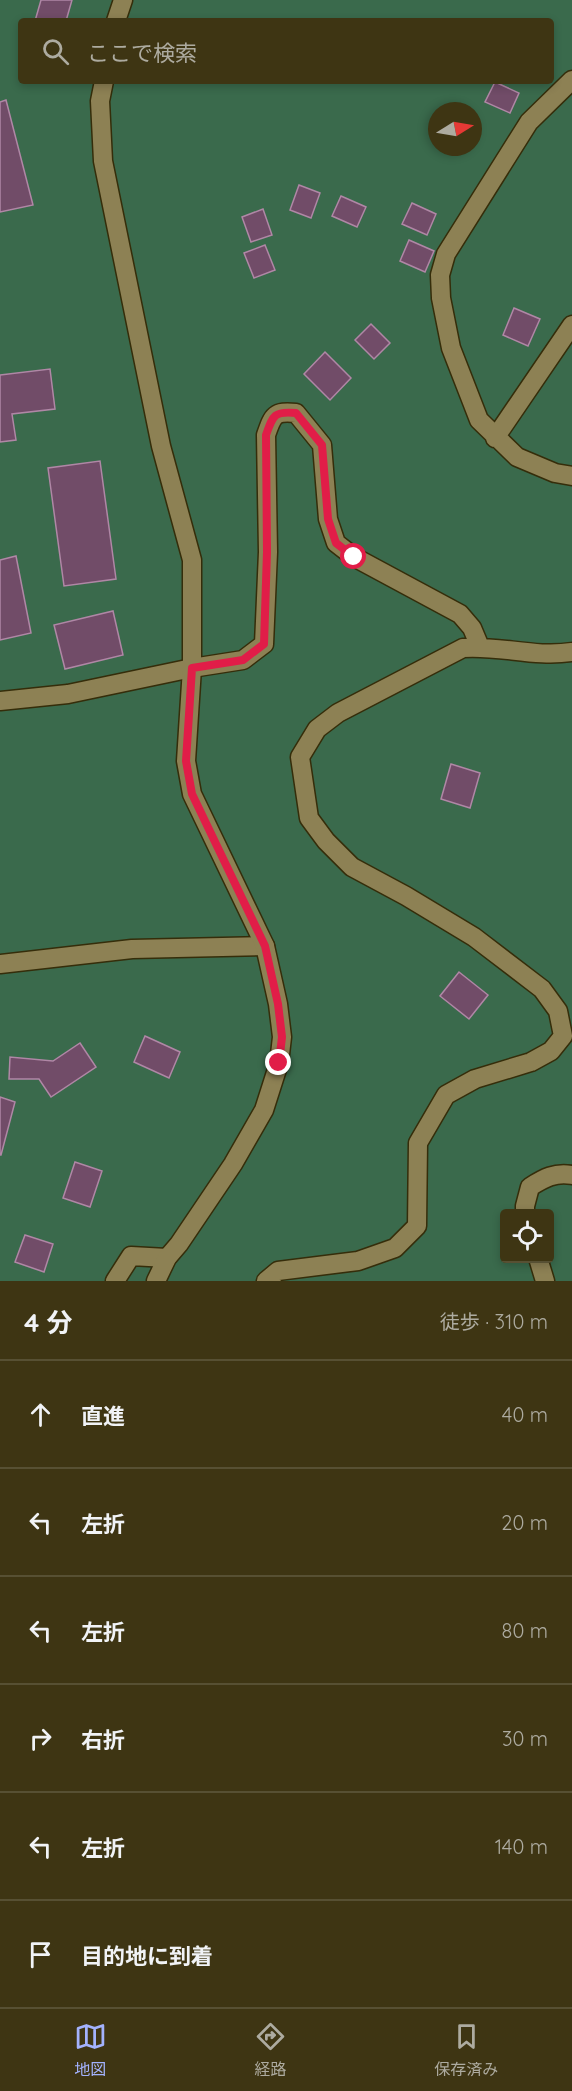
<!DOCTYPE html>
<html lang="ja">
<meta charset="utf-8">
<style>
body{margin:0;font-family:Quicksand,"Noto Sans JP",sans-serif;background:#494021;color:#f1f3f6}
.controls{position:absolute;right:18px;bottom:18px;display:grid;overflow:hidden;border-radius:6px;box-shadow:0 3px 9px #0003}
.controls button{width:54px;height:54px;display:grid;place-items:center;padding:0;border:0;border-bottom:2px solid #575033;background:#3e3513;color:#f1f3f6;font:30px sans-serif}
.compass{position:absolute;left:428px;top:102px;width:54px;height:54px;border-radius:50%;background:#3e3513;box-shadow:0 3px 9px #0003;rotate:79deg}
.stop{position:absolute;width:18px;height:18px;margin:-14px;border:4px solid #e11d48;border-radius:50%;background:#fff}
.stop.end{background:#e11d48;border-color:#fff;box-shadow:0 2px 6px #0008}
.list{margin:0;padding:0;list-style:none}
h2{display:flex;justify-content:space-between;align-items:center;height:78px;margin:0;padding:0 24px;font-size:26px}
h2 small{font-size:20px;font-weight:400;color:#adaba0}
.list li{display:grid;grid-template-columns:39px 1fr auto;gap:18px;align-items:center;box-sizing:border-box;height:108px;padding:0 24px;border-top:2px solid #575033}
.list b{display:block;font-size:22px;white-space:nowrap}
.list em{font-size:20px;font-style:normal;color:#adaba0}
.icon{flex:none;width:33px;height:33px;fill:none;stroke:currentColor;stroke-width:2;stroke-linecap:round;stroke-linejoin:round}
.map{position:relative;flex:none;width:572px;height:1281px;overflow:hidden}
.search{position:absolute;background:#3e3513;box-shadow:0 3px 9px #0003;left:18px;right:18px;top:18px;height:66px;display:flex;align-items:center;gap:15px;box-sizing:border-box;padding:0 21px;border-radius:6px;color:#adaba0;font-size:22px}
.sheet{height:726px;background:#3e3513}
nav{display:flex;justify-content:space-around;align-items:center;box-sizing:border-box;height:84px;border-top:2px solid #575033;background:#3e3513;font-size:16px;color:#adaba0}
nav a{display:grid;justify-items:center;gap:3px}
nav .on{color:#a3b2fd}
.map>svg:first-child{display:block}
.green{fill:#3a6a4c;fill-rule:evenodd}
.building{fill:#714c68;stroke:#b087a6;stroke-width:1.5}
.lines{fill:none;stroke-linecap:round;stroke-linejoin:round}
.street-casing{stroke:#352d0a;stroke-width:21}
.secondary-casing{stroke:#352d0a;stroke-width:21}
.street{stroke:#8d8154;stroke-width:18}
.secondary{stroke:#8d8154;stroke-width:18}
.route{stroke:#e11d48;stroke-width:8}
</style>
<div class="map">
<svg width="572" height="1281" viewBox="0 0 572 1281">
<rect width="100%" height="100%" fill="#524719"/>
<!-- green -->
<path class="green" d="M0,0h572v1281h-572zM21,21h530v60h-530zM437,111h36v36h-36zM504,1214h46v44h-46z"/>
<!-- building -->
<path class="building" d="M41,0h31l-6,21h-31z
M495,82l24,11 -9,20 -25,-11z
M6,100l27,105 -33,7v-110z
M299,185l21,8 -9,25 -21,-8z
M341,196l25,11 -9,20 -25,-11z
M412,203l24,11 -9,21 -25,-11z
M263,209l9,26 -21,7 -9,-25z
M409,240l25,11 -9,21 -25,-11z
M265,245l10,25 -21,8 -10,-25z
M514,308l26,11 -12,27 -25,-11z
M371,324l19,19 -16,16 -19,-19z
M325,352l26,26 -21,22 -26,-26z
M50,369l5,40 -43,5 4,26 -16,2v-67z
M100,461l16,118 -52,7 -16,-118z
M16,556l15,77 -31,7v-80z
M113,611l10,44 -58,14 -11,-44z
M451,764l29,9 -10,35 -29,-9z
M459,972l29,23 -19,24 -29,-23z
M145,1036l35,16 -11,26 -35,-16z
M80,1043l16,24 -45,30 -12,-18h-30l1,-22 43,4z
M0,1097l15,5 -14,53h-1z
M75,1162l27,9 -12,36 -27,-9z
M25,1235l28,9 -9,28 -29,-10z"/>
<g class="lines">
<defs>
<path id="street" d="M572,80l-43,42 -83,132 -6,21 1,23 10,50 28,72 38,37 38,16 17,3
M495,438l77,-113
M0,701l68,-7 124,-26 51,-8 21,-16 4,-92 -2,-117c7,-20 8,-24 30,-22l26,32 6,74 8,24 18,14 106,57 12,14 8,19
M0,964l132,-15 133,-3
M525,1214v-8l5,-19c14,-9 25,-15 42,-12
M538,1258l7,23
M115,1281l16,-25 36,2
M266,1281l12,-10 80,-10 37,-13 22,-22 1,-83 28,-48 29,-16 56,-17 20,-11 12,-15 -5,-25 -16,-22 -68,-52 -68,-41 -54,-29 -26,-26 -17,-23 -9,-61 17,-28 21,-16 125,-65c36,-3 72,10 109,4"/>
<path id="secondary" d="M116,21l7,-21
M104,81l-4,20 3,60 58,285 31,114v108l-6,93 6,33 73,152 13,58 4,33 -3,26 -15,47 -31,54 -54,80 -12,14 -11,23"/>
</defs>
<!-- street casing -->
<use href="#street" class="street-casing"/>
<!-- secondary casing -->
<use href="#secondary" class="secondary-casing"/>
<!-- street -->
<use href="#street" class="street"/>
<!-- secondary -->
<use href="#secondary" class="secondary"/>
</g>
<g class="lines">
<!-- route -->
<path class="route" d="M279,1063l3,-26 -4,-33 -13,-58 -73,-152 -6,-33 6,-93 51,-8 21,-16 3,-92 -1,-117c7,-20 8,-24 30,-22l26,32 6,74 8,24 18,14"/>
</g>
</svg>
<div class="controls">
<button><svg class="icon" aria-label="locate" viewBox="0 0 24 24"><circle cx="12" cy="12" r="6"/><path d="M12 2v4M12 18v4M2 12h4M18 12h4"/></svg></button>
</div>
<svg class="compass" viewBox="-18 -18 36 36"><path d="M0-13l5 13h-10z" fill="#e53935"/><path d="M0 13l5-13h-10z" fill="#adaba0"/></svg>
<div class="stop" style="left:354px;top:557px"></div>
<div class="stop end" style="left:279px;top:1063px"></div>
<div class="search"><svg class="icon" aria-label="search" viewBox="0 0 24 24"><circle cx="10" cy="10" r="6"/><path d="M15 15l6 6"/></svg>ここで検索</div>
</div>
<section class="sheet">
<h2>4 分<small>徒歩 · 310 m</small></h2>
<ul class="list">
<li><svg class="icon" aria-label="ahead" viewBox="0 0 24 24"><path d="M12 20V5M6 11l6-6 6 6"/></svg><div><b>直進</b></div><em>40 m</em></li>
<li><svg class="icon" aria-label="left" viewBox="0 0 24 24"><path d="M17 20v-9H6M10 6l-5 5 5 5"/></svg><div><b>左折</b></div><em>20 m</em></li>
<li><svg class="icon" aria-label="left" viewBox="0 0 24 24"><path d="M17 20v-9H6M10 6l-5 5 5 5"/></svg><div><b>左折</b></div><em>80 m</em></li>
<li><svg class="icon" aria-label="right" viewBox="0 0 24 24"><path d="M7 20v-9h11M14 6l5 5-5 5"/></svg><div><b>右折</b></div><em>30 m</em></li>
<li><svg class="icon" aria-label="left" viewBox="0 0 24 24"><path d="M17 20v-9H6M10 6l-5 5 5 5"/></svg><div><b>左折</b></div><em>140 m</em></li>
<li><svg class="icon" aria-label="arrive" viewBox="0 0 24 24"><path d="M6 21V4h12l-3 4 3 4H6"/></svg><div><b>目的地に到着</b></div></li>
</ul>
</section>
<nav>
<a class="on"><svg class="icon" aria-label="map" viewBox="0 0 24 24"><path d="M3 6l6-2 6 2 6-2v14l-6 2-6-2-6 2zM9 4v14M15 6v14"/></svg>地図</a>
<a><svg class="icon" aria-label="directions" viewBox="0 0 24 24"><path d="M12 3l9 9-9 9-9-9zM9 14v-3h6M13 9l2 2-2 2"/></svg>経路</a>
<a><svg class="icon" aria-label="saved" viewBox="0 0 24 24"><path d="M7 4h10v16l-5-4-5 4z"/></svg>保存済み</a>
</nav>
